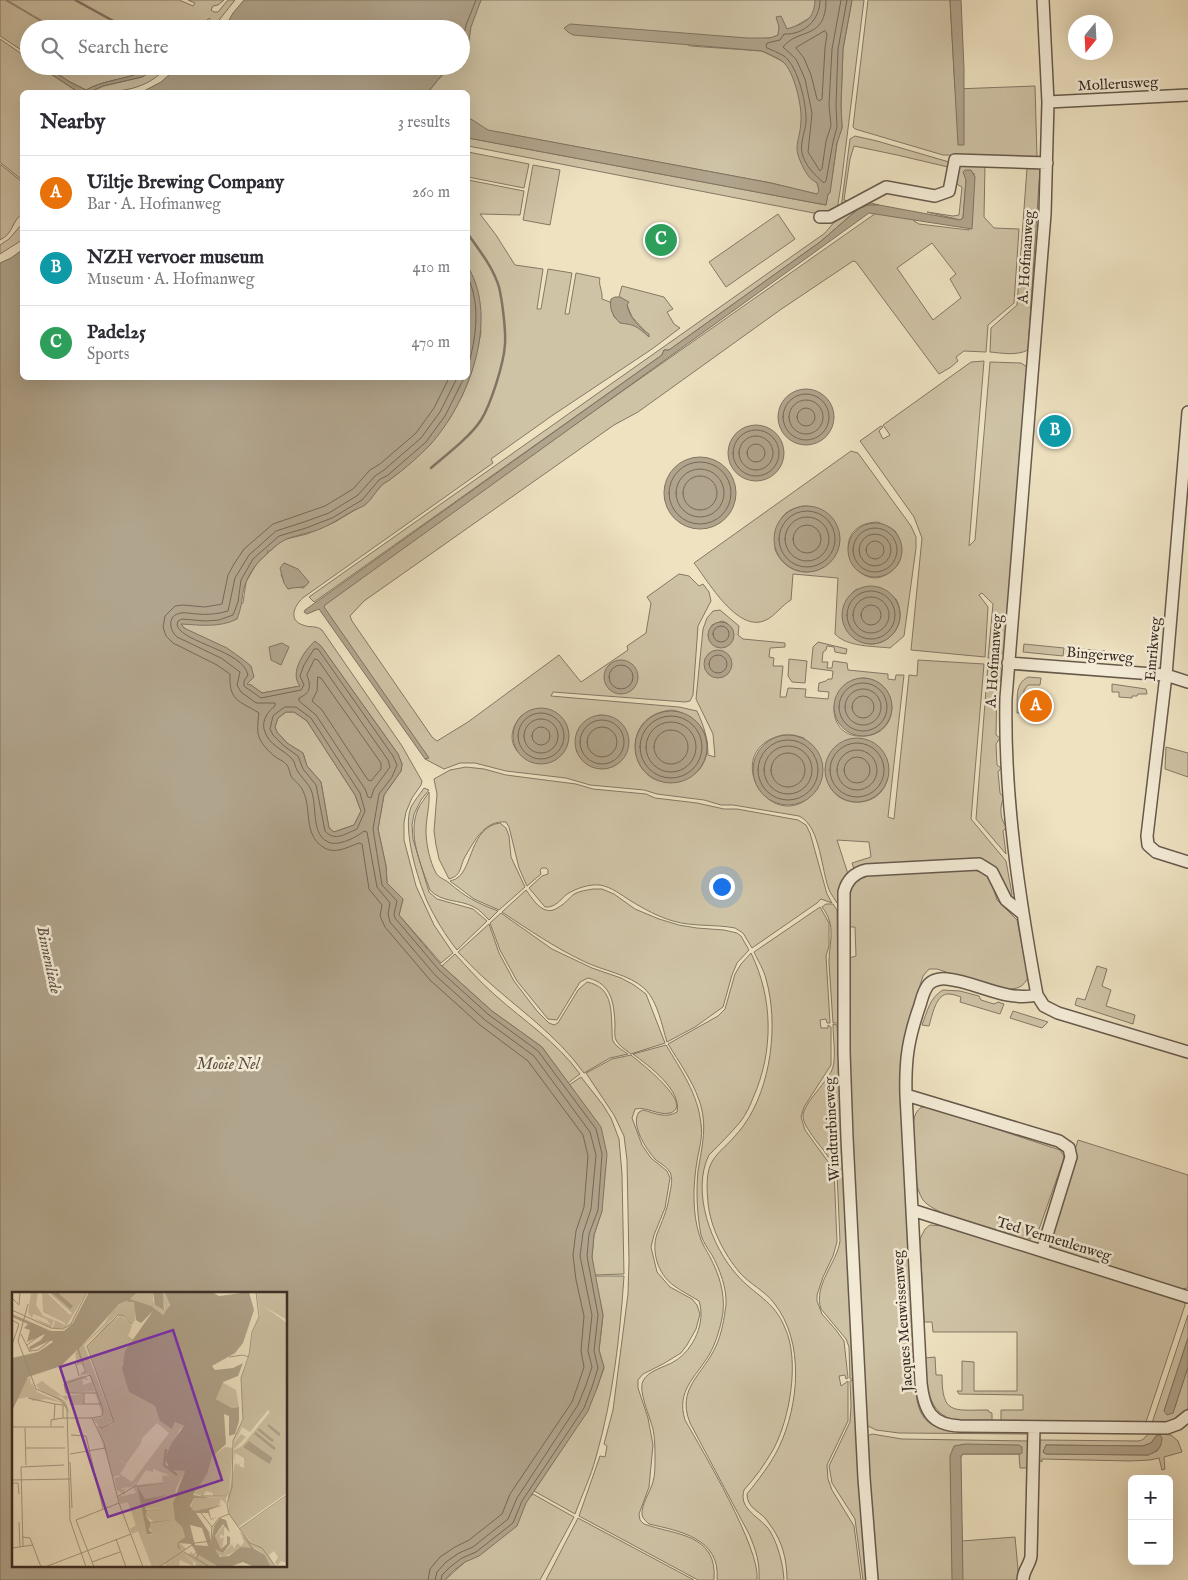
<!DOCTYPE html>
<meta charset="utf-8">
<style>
body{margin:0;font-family:"IM FELL English",serif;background:#f2f2f3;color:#2b2b33}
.controls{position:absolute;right:15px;bottom:15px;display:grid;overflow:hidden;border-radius:8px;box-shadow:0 5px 20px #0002}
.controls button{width:45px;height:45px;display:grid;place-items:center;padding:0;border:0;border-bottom:1px solid #e1e1e2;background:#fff;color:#2b2b33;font:25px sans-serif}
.compass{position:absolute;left:1068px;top:15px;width:45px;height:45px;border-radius:50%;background:#fff;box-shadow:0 5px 20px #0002;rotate:198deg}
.you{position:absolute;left:721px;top:886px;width:18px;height:18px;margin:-12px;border:4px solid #fff;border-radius:50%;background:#1a73e8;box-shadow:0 0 0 8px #1a73e833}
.badge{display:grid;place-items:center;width:32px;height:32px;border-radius:50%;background:#0b8043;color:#fff;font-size:16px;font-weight:700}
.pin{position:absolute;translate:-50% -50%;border:2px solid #fff;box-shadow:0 1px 5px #0006}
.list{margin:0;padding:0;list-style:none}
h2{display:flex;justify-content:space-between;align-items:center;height:65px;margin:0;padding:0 20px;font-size:21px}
h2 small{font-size:16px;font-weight:400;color:#7c7c81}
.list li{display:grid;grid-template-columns:32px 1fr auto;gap:15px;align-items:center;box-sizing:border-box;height:75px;padding:0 20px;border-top:1px solid #e1e1e2}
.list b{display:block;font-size:19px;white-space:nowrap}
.list p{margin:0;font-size:16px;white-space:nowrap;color:#7c7c81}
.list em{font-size:16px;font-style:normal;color:#7c7c81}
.icon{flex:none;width:28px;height:28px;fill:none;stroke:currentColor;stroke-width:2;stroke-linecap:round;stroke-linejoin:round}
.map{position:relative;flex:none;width:1188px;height:1580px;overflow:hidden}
.search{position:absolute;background:#fff;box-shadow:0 5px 20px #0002;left:20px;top:20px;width:450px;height:55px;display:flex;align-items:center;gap:12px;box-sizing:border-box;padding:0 18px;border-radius:28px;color:#7c7c81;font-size:19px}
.panel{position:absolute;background:#fff;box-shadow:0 5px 20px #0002;left:20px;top:90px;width:450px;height:290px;border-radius:8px}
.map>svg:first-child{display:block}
.green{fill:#cfc3a6;stroke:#847866;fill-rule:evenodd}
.water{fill:#b1a48c;stroke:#817463;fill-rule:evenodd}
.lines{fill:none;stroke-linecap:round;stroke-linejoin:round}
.shore{stroke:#766858;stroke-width:1}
.stream{stroke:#817463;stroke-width:2.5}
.street-casing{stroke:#675a4c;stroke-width:14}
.street{stroke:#f4ecd7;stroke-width:11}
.labels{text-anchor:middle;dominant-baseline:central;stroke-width:5;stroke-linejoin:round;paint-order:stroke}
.street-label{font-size:15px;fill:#3a2d25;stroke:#f4ecd7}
.water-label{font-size:16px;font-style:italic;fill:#5e5144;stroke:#f4ecd7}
.inset-river{fill:none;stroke:#b1a48c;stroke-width:2.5}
.inset-road{fill:none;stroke:#a69a83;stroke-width:1}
.view{fill:#7b2cbf;fill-opacity:0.15;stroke:#7b2cbf;stroke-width:2.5}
.inset-edge{fill:none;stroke:#3a2d25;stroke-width:2.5}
</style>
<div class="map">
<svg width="1188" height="1580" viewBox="0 0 1188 1580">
<rect width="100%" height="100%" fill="#eee2c1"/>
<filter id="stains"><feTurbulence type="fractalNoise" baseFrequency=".004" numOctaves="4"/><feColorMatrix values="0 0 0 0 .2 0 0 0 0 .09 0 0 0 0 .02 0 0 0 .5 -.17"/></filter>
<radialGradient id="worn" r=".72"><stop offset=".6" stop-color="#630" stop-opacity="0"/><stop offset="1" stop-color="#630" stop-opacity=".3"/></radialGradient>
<!-- green -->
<path class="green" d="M0,0h5l49,29h-25v26l-29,-19z
M7,0h172l14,6 2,-3 -7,-3h36l-6,5 -5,1 -2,4 3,2h4l10,-12h7l-23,29h-10l8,-9 -1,-2 -10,11h-143z
M481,0h338l-3,14 -27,16 -10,-3 -1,9 -8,2 -85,5 5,3 72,5 26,13 9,16 23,115 -49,-12 -274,-51 -29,-4v-36h-40c9,-10 18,-26 33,-26l3,-28z
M852,0h12l-23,185 -4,25 -13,5 -356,-69v-8l358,67 2,-11 2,-2 7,-49 5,-15 -1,-23 2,-56z
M868,0h82l5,89 80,-3 2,71 -94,-2 -88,-26 -2,-2z
M0,39l29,20v7h10l39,26h-56v88l-22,-18z
M45,66h108c-20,14 -46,12 -67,24l-16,-8z
M160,66h8c-22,25 -48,26 -78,26l13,-6 39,-9z
M855,136l22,5 72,21 -1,5 -51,-12 -43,-9 -4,13 -6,41 8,2 -11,6 9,-69z
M468,152l61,12 -5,24 -56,-11z
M0,164l22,18v32c-11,8 -8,19 -22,26z
M533,165l27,5 -10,55 -27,-5z
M959,165h26l-1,52 10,11 25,1 -5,74 -26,22 -2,27 -22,-1 -8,6 2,4 -7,6 -12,7 -83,-112 -3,-1 -73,49 -142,102 -24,13 -250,176 -14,15 2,5 80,116 5,4 31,-19 91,-67 22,27 47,-32 -1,-4 19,-13 5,-30 -4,-6 32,-23 10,2 10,10 4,-2 6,8 2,9 -13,25 -5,69 -3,6 -5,1 -132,-10 -2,4 128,11 18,4c7,15 11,28 11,44l7,2 -2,-23 -17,-35 7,-70 4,-11 6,-7 7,-1 19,16 -1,9 5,4 42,4v4l-15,1 -1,9 5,1 -1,8h10l-3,31h6l2,-9 18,1 -1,8 23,2 1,-7 -11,-1 1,-8 7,-2 2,-2h4l1,-8 -22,-3 2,-21 5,-5 29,7 -1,5 -11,-2 -1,-5 -7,-1 -1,4 -3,2 -1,10h6l-1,6h5l1,-7 14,2 1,7 40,4v5l7,1 1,-5h8l-16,142 6,2 15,-144 8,1 1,-16 66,4 -13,155 35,42 6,33 -1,5 -14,-29 -14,-9 -129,8 -2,-6 19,-6 -2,-15 -32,-2 11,34 -7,10 -4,19c-2,-4 -5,-7 -7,-11 -9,-20 -9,-66 -31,-76l-66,-11h-12l-17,-5 -47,-6 -13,-4 -54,-5 -24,-7 -60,-7 -31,-8h-15l-16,6 -19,-10 3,-1 -110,-153 558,-392 36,4 2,4 5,3 50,6v-5l3,-1 2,-51 -8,7 -3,38 -3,2 -33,-8 26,4 6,-1 3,-28 -4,-2 -4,-6zM932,243l24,31 -6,5 11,19 -28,22 -36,-52zM722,621l5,2 4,20 -6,4 -13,-3 -4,-9 4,-10zM864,678c39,4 37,62 -6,58 -34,-2 -32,-56 6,-58zM672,710c29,5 47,34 27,60 -6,6 -12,8 -20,10 -48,15 -65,-65 -7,-70zM522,715l46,19c-1,54 -84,23 -46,-19zM600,715c43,4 31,62 -4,52 -10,-3 -15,-7 -20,-17l17,-33zM783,735h11l10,3 14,50c-43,57 -103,-38 -35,-53zM851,739c46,-4 50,60 9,63 -39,3 -47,-51 -9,-63z
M1027,168h13l-12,182c-12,6 -26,3 -38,2l1,-24 26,-23z
M468,180l56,11 -4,24 -40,-1 16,21 19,30 28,4 -6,40h4l7,-40 24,4 -7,41h4l7,-41 24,5c-2,7 3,13 2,21l8,3 4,15 15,5 17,10 -14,-15 -5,-12 -8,-8 3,-11 42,11 9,12 -6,3 7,12 6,4 -28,21 -99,66 -62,44 2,4 -189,134c-9,7 -17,23 -1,28 6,3 13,0 19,5l80,116 20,35 -1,4 -9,13 -6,14 -2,11v17l12,46 18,39 19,28 -12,10 -42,-48 4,-16 -16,-16 -1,-17 -8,-37 6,-34 17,-24 1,-7 -4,-10 -77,-108 -6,-4c-16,13 -16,25 -15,44l-38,7 -11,-8h-4l-60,-55 -4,-3 -5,-8 65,-16 3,-21 11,-19 25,-23 25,-6 28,-12 30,-18 18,-20 8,-5 38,-33 21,-28 12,-22 9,-22 10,-41 -6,-51 -7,-15zM284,563c15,8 18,6 20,25l-9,-1 -7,2 -7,-14z
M867,202l12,3h-11l-10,4 -38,33 -151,108h-5l-2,5 -348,247 -5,-5 516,-364 11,-13z
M778,214l17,25 -69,48 -17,-25z
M22,224v16l-22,14v-9l9,-6z
M984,361l-15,185 6,-6 15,-178 31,1 6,4 -23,285 -9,6h-7l5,-54 -11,-11 -3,2 9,12 -3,50 -74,-7 11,-112 -8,-21 -54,-76 21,-15 2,1 -4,4 4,8 7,-4 -7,-10 88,-63z
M851,451l7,2 53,73 5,11v11l-12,88 -14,12c-17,-2 -43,-1 -55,-14l3,-56 -45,-4 -2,26c-9,5 -16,16 -25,20 -28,14 -58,-39 -72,-57zM803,506c24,-1 46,27 32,49 -11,19 -37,23 -52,7 -3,-3 -7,-9 -8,-13 0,-5 2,-11 2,-15 2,-18 8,-24 26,-28zM878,522c5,3 13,5 17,9 5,6 8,22 5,29 -2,6 -6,9 -10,12 -34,27 -68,-48 -12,-50zM857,589l39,10c18,34 -27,64 -49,30 -4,-6 -6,-11 -3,-18 3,-9 5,-17 13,-22z
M1024,644l40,4 -1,8 -40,-4z
M1067,648l38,3v7l-39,-2z
M789,659l18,2 -2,22 -13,-1 -4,-6z
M988,664l10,1 4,5 -1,10 -4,3 -1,52 4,3 -4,6 1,21 4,3 -3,4 2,21 4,5c-5,8 -4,23 3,29l-4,4 3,23 -30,-35z
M1028,677l13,1 -1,7h-12l-4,5v23h-7c1,-14 -3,-29 11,-36z
M1112,684l34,5 1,5h-9l-1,2h-5v2l-13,-1v-5h-7z
M286,712h8l13,9 48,74 6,16 -7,14 -20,7 -5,-4 -8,-46 -14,-16 -4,-13 -16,-10 -10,-11 -2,-5 3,-9z
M1166,747l22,6v24l-23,-8z
M466,767l18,2 22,6 70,9 17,5 53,5 9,4 42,5 27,6h13l61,11 8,5 4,8 17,61 5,9 -11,-4 -4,4 -65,45 -9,-15 -8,-5c-20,-4 -42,-1 -62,-7 -14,-4 -29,-12 -42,-20 -10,-6 -19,-14 -31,-16 -11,-1 -23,3 -33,9 -7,6 -12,14 -22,13l-16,-19 13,-12 6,-2v-4l-2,-2h-4l-2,2 1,4 -14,12 -8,-18 -10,-41 -3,-5c-21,-2 -31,18 -40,33 -7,11 -3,20 -17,24l-10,-20 -3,-14 -2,-14 3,-37 -3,-15 16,-9z
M424,788l5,2 -8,10 -7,14 -2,11 1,14 16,53 8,7 36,10 14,12 -30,29c-12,-15 -22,-32 -30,-49 -9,-21 -25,-72 -16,-94 3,-6 9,-13 13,-19z
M429,792c1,14 -3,26 -3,39 0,13 4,31 10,42 3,5 8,6 12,9 19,16 27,20 50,29l-9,9c-5,-5 -9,-10 -15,-13 -15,-8 -32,-4 -44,-17 -9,-25 -23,-55 -12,-81 3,-6 8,-12 11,-17z
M500,823l6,5 3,8 2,21 14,30 -26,23 -25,-11 -24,-18c2,-1 5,-1 7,-3 16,-10 13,-51 43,-55z
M972,870l11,2 7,6 7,22 20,20 11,57c-2,5 -5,9 -11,11 -19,5 -61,-13 -80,-19h-8l-6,7c-10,32 -23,65 -23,99l17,325c6,34 35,31 62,32 16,0 32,0 48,0v2l-128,-1 -23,-3 -10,-5 -18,-389 1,-78 7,-2 -1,-29h-7c1,-22 -4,-40 17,-52z
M593,889h9l12,5 21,15 24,10 20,6 18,3 27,2 13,3 4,3 8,14 -12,13 -5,12 -9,32 -28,20 -28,15c-5,-16 -9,-40 -22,-53 -16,-15 -42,-18 -62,-28 -29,-14 -54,-31 -81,-49l24,-22c8,11 18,28 33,17 6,-3 10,-9 15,-13 6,-3 13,-4 19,-5z
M826,904h7l4,6 1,113h-5c-1,-20 -3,-40 -4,-60 0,-21 8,-37 -7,-56z
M820,907l9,16v23l-3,10 4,67h-3l-1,-4 -6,1 1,8h7v-3l3,2v38l-27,42 -3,10 4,13 29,40 3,72 -4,14 -10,21 -6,18v6l5,13 14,16 8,11 4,37 -2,1 -1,-4 -6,1 2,10 7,-5v40l-21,44 1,14 4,11 22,36 7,54h-74c0,-16 -3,-32 -11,-46 -3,-5 -7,-11 -11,-16 -8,-8 -18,-11 -18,-24 11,-14 24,-30 32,-47 20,-42 26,-105 -5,-144 -9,-12 -24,-19 -34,-30 -16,-19 -30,-46 -32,-71 -5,-50 11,-43 36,-77 27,-38 35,-101 22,-146 -2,-9 -8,-18 -12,-27z
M501,913l51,36 40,19 29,10 13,7 12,9 19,49 -34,11c-5,-4 -12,-8 -15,-14 -2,-4 -1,-10 -1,-15 -1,-22 -3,-41 -27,-47l-8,4 -23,38 -9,-1 -31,-38 -17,-31 -10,-27z
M489,924l10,29 15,28 23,30 12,12 5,2 4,-2 20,-33 9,-8c25,5 24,26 25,47 0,4 0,9 1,12 3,6 11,10 15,13l-18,4 -26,15c-28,-39 -66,-64 -101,-96 -9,-8 -17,-17 -25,-25z
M751,953c22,45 23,98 2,145 -3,8 -7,16 -12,23 -10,12 -21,23 -32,34 -18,36 2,91 28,120 17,20 37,25 48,53 15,32 5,91 -12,122 -8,14 -18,28 -29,40 -6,20 17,27 26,41 8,14 13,32 14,49h-25c1,-17 -3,-30 -10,-46l-59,-111c-14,-35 13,-48 26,-77 6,-13 8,-27 10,-41 1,-17 -6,-35 -14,-50 -4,-6 -9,-13 -11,-20 -4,-21 -5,-43 -3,-64 4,-25 10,-46 1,-71 -7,-20 -20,-38 -31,-56l50,-28 7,-7 10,-35 6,-10z
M455,954c13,14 26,29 40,41 30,27 61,46 85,79l-12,9 -26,-36 -50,-36 -50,-45z
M1097,966l10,3 -5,17 9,4 -5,16 29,9 -2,9 -58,-19 2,-7 8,2z
M943,990l17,1 19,5 2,4 13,4 4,-2 6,2 -4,10 -40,-12 1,-5c-3,-1 -8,-3 -12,-3 -13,-1 -17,22 -20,32l-7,-1c5,-13 8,-28 21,-35z
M1013,1011l35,11 -6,6 -32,-10z
M833,1024l4,1 17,354h-4l-1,-32 -3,-8 -25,-30c-8,-24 16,-46 19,-68l-3,-69c-6,-17 -34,-42 -34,-56 0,-13 26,-35 30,-49 3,-13 0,-29 0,-43z
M666,1045c15,25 32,49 35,79 2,13 -2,25 -4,37 -4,24 -5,53 3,76 2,7 7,14 10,20 9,17 15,36 13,55 -2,14 -7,31 -14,43 -14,23 -33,36 -24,65 17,30 76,129 72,160h-40c4,-42 -38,-49 -68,-56 -3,-3 -6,-5 -7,-9 -1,-10 8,-23 11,-33 2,-7 2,-15 2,-23 0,-10 0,-20 -2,-30 -3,-12 -15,-38 -10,-48 5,-11 23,-14 32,-20 19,-12 31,-39 24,-60 -8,-5 -18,-10 -26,-16 -15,-11 -22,-34 -16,-51 5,-13 10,-23 12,-36 1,-8 4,-15 2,-23 -2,-8 -11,-11 -16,-16 -9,-10 -25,-35 -16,-47l4,-2c12,3 22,9 34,2 5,-22 -28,-46 -44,-58z
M631,1055c7,6 65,50 39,58 -12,3 -23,-7 -35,-4l-3,9 10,27 9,13 16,13 3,7 -5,30 -11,27 -3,12 6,25 13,15 22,12 5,6 3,9 -4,15 -9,16 -6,8 -18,11 -20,10 -5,6v8l10,30 5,27 -4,42 -10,27 1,6 4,4c30,11 74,9 70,56h-16l-119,-64 21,-60 5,1 2,-11 -3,-2 9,-34 15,-116 1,-33 -2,-101 -3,-24 -10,-21 -28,-42 26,-14z
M581,1077l22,28 8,13 8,21 3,35 2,100 -30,1 -2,-18 2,-22 8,-24 -21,-109 -12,-17z
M922,1107h7l131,43 4,6 -1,5 -26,74 -6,4h-8c-22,-7 -87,-22 -100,-39 -10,-15 -8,-40 -9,-57 0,-12 -4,-29 8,-36z
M1078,1140l110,35v113l-7,1 -128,-40 -3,-6 -1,-7z
M930,1225l12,1 242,76 1,3 -39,117 -145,-1v-11h22v-15l-64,-1 -2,-3h5v-30l12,1v29h43v-59h-84l-1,-10h-8l-4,-83 5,-10z
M595,1276h29c-4,60 -11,122 -28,181 -5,19 -14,38 -21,57l-41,-23 30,-45 33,-58 7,-20 -5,-18 4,-35z
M1188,1315v23l-24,73 9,2 15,-46v41c-11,12 -20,15 -36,15z
M935,1357l1,18h6c0,40 11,35 46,35l1,2 3,1v8c-11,0 -24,1 -35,-1 -31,-4 -31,-39 -32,-62z
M854,1380l9,158 4,42h-4l-8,-61 -23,-36 -3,-17 21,-44 1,-16 -1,-25z
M1151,1433l20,2 7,6 4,11 -18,5 1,12 -3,1 -3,-12 -9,2 -20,1 -88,-2v3l-3,-2 1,-20 98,1c6,0 8,-7 13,-8zM1157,1435l3,12 -3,4 -9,4 -102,-1 -3,-2 3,-7 97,1 8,-3z
M872,1434l30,5 126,2 1,27h-9l-1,-14h-56l-3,4 2,83 53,-4 4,43h-142l-6,-67 -4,-77z
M533,1494l41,23 -34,63h-95l20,-18z
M578,1518l116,62h-148z"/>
<!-- water -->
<path class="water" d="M244,0h237l-10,27 -3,20 -7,10v-28h-237l9,-16z
M815,0h37l-9,49 -2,56 1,23 -5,15 -7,50 -2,1 -2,11 -358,-67v-17l3,-2 17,11 283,53 46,11 2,-3 -2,-8c-7,-4 -9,-7 -13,-14 -13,-25 -4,-24 -3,-49 1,-14 -7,-49 -18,-58 -6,-5 -15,-8 -21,-11l-189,-16 -5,-3 -4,-4 6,-4 177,14h23l8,-3 1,-8 -3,-10 5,-1 6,13c18,-6 27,-9 28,-29z
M950,0h11l3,69v76h-6z
M39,66h6l25,16 16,8c16,-9 34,-10 51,-16 8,-2 14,-8 23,-8l-18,11 -39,9 -13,6h-12z
M179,66h274l-11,9 -14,17h-286l19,-10z
M965,170h6l4,7 -3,52 -103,-16 -544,392 -1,2 105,151 -4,1 -106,-150 -12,5 -3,-2 1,-2 357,-255 2,-5h5l151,-108 38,-33 10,-4h11l81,15 3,-2 3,-38 -3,-8z
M22,250v128h446v-111c32,53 0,137 -39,179 -11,11 -24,23 -37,32 -3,3 -7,4 -10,7 -6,5 -10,15 -17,20 -4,3 -10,4 -14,7 -14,8 -28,18 -44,21 -18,5 -23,5 -37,18h-3l1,2c-12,10 -21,22 -25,39 -1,9 -2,17 -6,27 -18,9 -37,6 -56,5l3,4 43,20 14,10 10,8 3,11 -7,7 4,1 11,8 38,-7c-11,-13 4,-35 15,-45l6,5 77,108 4,10 -1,7 -17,24 -6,34 8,37 1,17 16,16 -4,16 43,51 50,45 50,36 59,80 6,27 -5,57 -8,24 -2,22 11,58 -4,35 5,17 -7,21 -9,23 -62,92 -9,23 -38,30 -14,6 -12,9 -8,9h-445v-1317l11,-5zM286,712h8l13,9 48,74 6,16 -7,14 -20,7 -5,-4 -8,-46 -14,-16 -4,-13 -16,-10 -10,-11 -2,-5 3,-9zM14,1294h272v272h-272z
M615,297h5l9,5 -2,3c2,11 12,23 22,29v3c-13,-11 -13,-12 -29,-14 -7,-6 -11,-15 -9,-24z
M778 417a28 28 0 1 1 56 0a28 28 0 1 1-56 0Z
M728 453a28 28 0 1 1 56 0a28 28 0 1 1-56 0Z
M664 493a36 36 0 1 1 72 0a36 36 0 1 1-72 0Z
M774 539a33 33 0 1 1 66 0a33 33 0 1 1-66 0Z
M848 550a27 27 0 1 1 54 0a27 27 0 1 1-54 0Z
M284,563l14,6 11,13c-4,8 -13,4 -21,7l-4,-6 -4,-15z
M842 615a29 29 0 1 1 58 0a29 29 0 1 1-58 0Z
M708 635a13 13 0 1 1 26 0a13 13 0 1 1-26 0Z
M282,643l7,4 -8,18 -10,-5 -2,-13z
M704 664a14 14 0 1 1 28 0a14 14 0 1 1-28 0Z
M604 677a17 17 0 1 1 34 0a17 17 0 1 1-34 0Z
M834 707a29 29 0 1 1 58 0a29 29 0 1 1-58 0Z
M513 736a28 28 0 1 1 56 0a28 28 0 1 1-56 0Z
M635 747a36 36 0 1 1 72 0a36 36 0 1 1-72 0Z
M575 742a27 27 0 1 1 54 0a27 27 0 1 1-54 0Z
M753 770a35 35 0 1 1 70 0a35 35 0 1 1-70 0Z
M825 770a32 32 0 1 1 64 0a32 32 0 1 1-64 0Z
M1188,1338v29l-15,46 -6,2 -3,-4z
M1157,1435h3l2,3c0,10 -6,14 -14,17l-102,-1 -3,-2 3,-7 97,1 8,-3z
M965,1444l54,1 3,2v6l-2,1h-57l-2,2 2,124h-11l-2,-124 4,-10z"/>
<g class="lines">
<!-- shore -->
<path class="shore" d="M820,0c0,20 -16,35 -36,34l-4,6 -13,3 -1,3 1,2c5,2 12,5 17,8 14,10 23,49 22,66 -1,10 -6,20 -4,31 3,13 13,22 22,30l2,-2 7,-39 4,-15 -1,-22 2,-56 9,-49
M826,0c0,41 -27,27 -43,47l13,12 9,20 7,34 -4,39 12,19 2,-2 4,-28 5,-15 -2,-21 3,-56 9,-49
M825,31l2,3 -2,14 -3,51 -3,2 -2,-2 -6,-24 -7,-17 -8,-10z
M461,48l5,-23 10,-25
M468,277c13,30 8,60 0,90
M783 417a23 23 0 1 1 46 0a23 23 0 1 1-46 0Z
M789 417a17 17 0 1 1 34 0a17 17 0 1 1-34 0Z
M797 417a9 9 0 1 1 18 0a9 9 0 1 1-18 0Z
M733 453a23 23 0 1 1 46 0a23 23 0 1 1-46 0Z
M739 453a17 17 0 1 1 34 0a17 17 0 1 1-34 0Z
M747 453a9 9 0 1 1 18 0a9 9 0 1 1-18 0Z
M669 493a31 31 0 1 1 62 0a31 31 0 1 1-62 0Z
M676 493a24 24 0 1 1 48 0a24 24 0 1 1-48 0Z
M683 493a17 17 0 1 1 34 0a17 17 0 1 1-34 0Z
M779 539a28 28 0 1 1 56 0a28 28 0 1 1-56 0Z
M785 539a22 22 0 1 1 44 0a22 22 0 1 1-44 0Z
M793 539a14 14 0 1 1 28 0a14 14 0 1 1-28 0Z
M853 550a22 22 0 1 1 44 0a22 22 0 1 1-44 0Z
M859 550a16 16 0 1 1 32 0a16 16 0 1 1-32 0Z
M866 550a9 9 0 1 1 18 0a9 9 0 1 1-18 0Z
M847 615a24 24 0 1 1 48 0a24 24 0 1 1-48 0Z
M853 615a18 18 0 1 1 36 0a18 18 0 1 1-36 0Z
M861 615a10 10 0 1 1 20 0a10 10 0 1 1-20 0Z
M713 634a8 8 0 1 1 16 0a8 8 0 1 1-16 0Z
M709 664a9 9 0 1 1 18 0a9 9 0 1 1-18 0Z
M315,659l3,1 70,100 2,7 -16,22 -3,9 -3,-1 -3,-8 -49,-74 -17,-14v-3c12,-5 12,-12 8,-23z
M609 677a12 12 0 1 1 24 0a12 12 0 1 1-24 0Z
M318,677l3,1 60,85v6l-10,12 -3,-1 -46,-70 -10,-9 5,-10z
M839 707a24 24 0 1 1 48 0a24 24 0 1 1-48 0Z
M845 707a18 18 0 1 1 36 0a18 18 0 1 1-36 0Z
M852 707a11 11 0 1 1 22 0a11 11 0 1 1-22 0Z
M285,707h11l15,11 49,75 5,18 -8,18c-12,5 -22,13 -32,2l-9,-46 -13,-16 -5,-13 -14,-10 -11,-11 -3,-6 3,-13z
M518 736a23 23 0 1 1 46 0a23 23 0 1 1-46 0Z
M640 747a31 31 0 1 1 62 0a31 31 0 1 1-62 0Z
M524 736a17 17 0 1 1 34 0a17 17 0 1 1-34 0Z
M580 742a22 22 0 1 1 44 0a22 22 0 1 1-44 0Z
M646 747a25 25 0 1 1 50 0a25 25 0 1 1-50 0Z
M587 742a15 15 0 1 1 30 0a15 15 0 1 1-30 0Z
M532 736a9 9 0 1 1 18 0a9 9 0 1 1-18 0Z
M654 747a17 17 0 1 1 34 0a17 17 0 1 1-34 0Z
M758 770a30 30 0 1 1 60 0a30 30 0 1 1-60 0Z
M830 770a27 27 0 1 1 54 0a27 27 0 1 1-54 0Z
M764 770a24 24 0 1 1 48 0a24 24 0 1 1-48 0Z
M837 770a20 20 0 1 1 40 0a20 20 0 1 1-40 0Z
M771 770a17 17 0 1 1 34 0a17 17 0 1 1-34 0Z
M844 770a13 13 0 1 1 26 0a13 13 0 1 1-26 0Z
M428,1580l2,-11 10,-12 15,-10 14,-7 33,-26 8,-20 62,-92 7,-20 5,-15 -3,-16 3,-35 -8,-36 -3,-25 3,-24 8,-24 4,-51 -5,-21 -55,-74 -48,-36 -50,-45 -45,-53 -5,-11 2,-11 -13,-16 -7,-45 -3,-1c-11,4 -25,12 -36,4 -20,-13 -11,-38 -20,-56 -2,-6 -9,-10 -12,-15 -1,-3 -2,-8 -4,-11 -3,-4 -9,-6 -13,-9 -17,-16 -18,-21 -15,-43 -21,-13 -30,-12 -29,-39l-13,-9 -44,-22 -7,-7 -3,-9 2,-11 10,-10 8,-1 22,2 17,-3 6,-29 6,-11 10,-15 29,-25 52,-18 28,-17 17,-19 10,-6 36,-31 18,-25 15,-30
M435,1580l2,-8 9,-10 13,-9 14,-6 35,-28 9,-21 61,-93 8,-20 6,-18 -4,-16 4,-36 -12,-59 3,-23 8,-24 5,-54 -6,-23 -56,-76 -49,-36 -50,-45 -45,-53 -2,-8 2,-11 -13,-16 -10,-55 -3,-1c-7,6 -26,16 -36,11 -19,-9 -9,-41 -19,-56 -4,-6 -9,-10 -12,-16 -2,-3 -2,-8 -4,-10 -9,-11 -25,-14 -29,-31 -2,-9 4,-18 11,-23v-3h-19l-15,-11 -4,-7 3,-13 -19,-14 -44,-21c-8,-7 -10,-22 4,-24 5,-1 11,1 16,1 10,1 21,0 31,-3l7,-33 14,-23 27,-24 28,-9 25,-9 29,-18 17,-19 9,-6 37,-32 19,-26 17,-34
M441,1580l1,-5 8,-8 12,-9 14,-6 37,-29 9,-22 62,-93 8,-21 6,-19 -4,-17 4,-36 -11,-59 2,-22 9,-24 4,-56 -6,-25 -58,-78 -49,-36 -50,-45 -44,-52 -1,-4 3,-13 -15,-16 -9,-56 6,-35 13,-17 5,-12 -4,-9 -75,-107h-4l-10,16 -4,11 4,9 -3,5 -40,8 -17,-12v-5l4,-6c-5,-25 -66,-32 -71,-50l1,-4 4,-2 23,2 14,-1 14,-5 5,-13 3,-22 12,-21 26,-23 27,-8 26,-10 30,-18 17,-20 9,-5 38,-33 19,-26 19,-38"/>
<!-- stream -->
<path class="stream" d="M75,0l53,29
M431,468c15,-13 39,-31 50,-48 10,-16 23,-57 24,-76 1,-14 -3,-45 -6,-57 -6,-20 -20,-37 -31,-53"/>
<defs>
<path id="street" d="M1043,0l5,102 -3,112 -39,484c-2,100 13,199 31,297l7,11 14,7 130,39
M1048,102l140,-7
M820,217h10l56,-30 49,9 14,-5 6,-31 92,3
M1188,412l-22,263 -19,161 1,9 8,7 32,10
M1008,663l158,12 22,7
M1037,995c-32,7 -60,-13 -90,-16 -6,-1 -14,1 -18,5 -5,5 -7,14 -9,21 -12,34 -15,55 -14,90l15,288c3,27 10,42 39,43l207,2 11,-4 10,-8
M906,1095l153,46 10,7 2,9 -29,94
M912,1210l276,87
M872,1580l-8,-102 -17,-340 -3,-86v-160c3,-12 10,-19 22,-22l113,-6 13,8 14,28 17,14
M1023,1580c0,-10 7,-15 8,-24l3,-129"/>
</defs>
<!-- street casing -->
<use href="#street" class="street-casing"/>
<!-- street -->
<use href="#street" class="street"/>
</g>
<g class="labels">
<!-- street labels -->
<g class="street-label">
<text transform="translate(1118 84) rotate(-3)">Mollerusweg</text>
<text transform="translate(1026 257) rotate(-86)">A. Hofmanweg</text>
<text transform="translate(1153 649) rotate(-85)">Emrikweg</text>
<text transform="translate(1100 655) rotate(5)">Bingerweg</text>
<text transform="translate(994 661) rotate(-86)">A. Hofmanweg</text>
<text transform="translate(832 1129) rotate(-93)">Windturbineweg</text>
<text transform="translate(1054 1239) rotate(17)">Ted Vermeulenweg</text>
<text transform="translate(903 1321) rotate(-94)">Jacques Meuwissenweg</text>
</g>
<!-- water labels -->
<g class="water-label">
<text transform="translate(48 960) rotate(78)">Binnenliede</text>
<text x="228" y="1065">Mooie Nel</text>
</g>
</g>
<!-- overview -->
<g transform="translate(12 1292)">
<rect width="275" height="275" fill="#eee2c1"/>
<path d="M19,0h7l-2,13 7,11 11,4 -3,8 -18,-10 18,7 -5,-6 -13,-5 -1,4 -4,-5zM30,0h4l24,23 2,-2 -24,-21h39l-22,36h-12l2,-8 10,5v-2l-22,-11zM125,0h16v9l12,8 -3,-14 3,-3 5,7 -2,11 -6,5 -27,-14v19l-3,5 -6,-8 -9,-2 -33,30 29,76 -12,7 -8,-9 10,-2 -14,-43 -10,2 6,-5 -3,-7 -5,1 -2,-12 29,-29 10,-16zM245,0h30v28l-25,-15 25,18v170l-49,34 -9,-13 -1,-19 -15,1v-3l-7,-2 -3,5 -8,-2 17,-37 13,-10 8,1 -4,45 6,-30 3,2 3,-3 -2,4 5,2v-10l-9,-5v9l-1,-12 8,-4 28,-34 -2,-2 -18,22 -8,-5 -3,7 -4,6 -1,3 7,-9 5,3 -12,12v-8l9,-21 -2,-41 8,-22 4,-26 7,-15zM109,23l11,11 -4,10 6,4 -12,24 7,28 26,14 5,14 12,9 3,-7 10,5 -5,2 -15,30 1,6 19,6 -9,17 -2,15 11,34 -6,5 7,7 -3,3 5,3 3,-3 6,5 2,-3 20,13h-24l1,-4 -11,-8 8,7v4l-13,-6 -1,7h-12l-2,-3 -7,3 -2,-4 1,4h-5l-14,-36 -6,3 -2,-5 6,-4 1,4 -9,-27 -8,2 -2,-7 18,-4 -3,-6 6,-9 -7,9 -10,1 1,6v-5h4l-3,1 1,5 -8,-5 -3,-12 5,-1 1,-2 -7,2 -16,-51 3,2 14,-4 -26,-78 18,-21zM145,131l12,10 -37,49 -12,-8 6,-9 -8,-6 8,5 15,-21 1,-5zM141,177l16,6 -7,1 1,6 -27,3 10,-15 7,2zM162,190l-37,5 8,12 4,1 -6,4 2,5 21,-1 -18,3 -2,5 8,6 -5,4 4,9 -5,-1 -11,-47zM70,84l5,2 1,2 -6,-1 1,6 8,-3 5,9 -28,2 -4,-4 2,-8zM18,85l1,9 1,-3 5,9 26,11 -17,-4 -13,2 -5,-4 -10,2 -4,7 12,-26zM30,89l20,15 21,-2 1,11h-14l-2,-8 -1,4 -5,-4 -6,-2 10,7 4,12 -10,-13 -20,-11 -4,-5zM210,90l14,8 3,17 -7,1 -16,-9zM275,204v67l-6,-2 -4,5 -2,-4 3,-5 -4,-6 -5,4 6,12h-4l-6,-12 -10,-7 -15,1 -17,8 -5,-3 -5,-10 10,9 9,-9 2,5 3,-6 4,3 3,-4 -4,-10 13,12 -13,-15zM214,205v7l-5,-5 -2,7 -25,5 -3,-4 3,-9zM212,233l3,3 -3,-1v9l-4,-2v5l4,-2 -2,12 -7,-12z" fill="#cfc3a6" fill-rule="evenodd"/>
<path d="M77,0h48l-7,7 21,7 12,9 7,-10 -5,-13h47l7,4 30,-4 5,18 -11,33 -8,10 -23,13 3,4 18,-2 10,-5 -5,13 -15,6 -7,17 16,9 7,-1v14l-4,13 -6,2v-20l-5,-2 2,30 -14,13 -5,17 -14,21 17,3h-16l-4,8 4,5 29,-6 -14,5 2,9 6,-2 -6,3 -3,-7h-12l13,19 2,11 3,-17 6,-8 6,2 4,13 -7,-9 -8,12 6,13 6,-5v-8l3,1v7l-7,9 -8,-4 5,8 9,-1 12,-9 10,1 -12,-18 14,18 12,7 6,12h-17l-11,-5 -11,4 10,1h-23l-20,-12 -2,3 14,9 -15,-9 1,-5 -5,3 4,-4 -5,-8 -13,-1 3,7 -3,-2 -1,-5 8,-6 -3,-10 -7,-7 -2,-17 12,-32 -15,-1 -5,-11 6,-15 13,-18 -9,-4 -3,7 -12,-8 -5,-15 -26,-14 -7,-23 3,-18 28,-40 -12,12 -5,-3 -2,-18h-7l1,-2 -9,4 -40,45 7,23 -7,2 6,-3 -8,-21 -16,16 -33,11 -16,34v-53l26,-6 15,-10 -2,-2 -21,10 -1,-3 12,-7 4,-6 -18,8 3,-12 -6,-2 4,-4 -16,-7v-3l39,17h13l9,-8zM178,233l12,3 6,18 -13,-1zM141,0h10l1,18 -9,-5zM162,190l-36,5 7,12 22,-4 -23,9 2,6 21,-2 -20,3 -1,5 4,6 23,-2 -22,3 -2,7 4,4h-6l-10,-48z" fill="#b1a48c" fill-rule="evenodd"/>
<path class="inset-river" d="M41,0l18,16M43,0l17,15M256,133l12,10M246,137l15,12M243,141l20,16M236,150l24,17M234,152l25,17M232,154l26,17M154,157l-2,16 13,10"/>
<path class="inset-road" d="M244,0l3,25 -7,15 -3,23 -8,23 2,41 -10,22 -1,46 -5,17 2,10 21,29 12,5 14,19M0,6l7,7 1,-13M16,12l-10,37 18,48 25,11 6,8 3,112 16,47M0,18l39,18 12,1 8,-5 16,-32M0,28l7,4 -7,21M9,42l9,18M15,53l16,-12M17,59l9,-1 13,-10M217,65l14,-2 6,2M63,69l4,15M72,101v11h17M16,106l27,6M80,126l10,-2 1,-6 -2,-6 -10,-27 -1,-2 -26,9 2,9h31M42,128l1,-16 8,1v13M39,134v-6l12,-2h29l12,25 15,60 24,64M86,134l4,2 12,-6 -27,-76 31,-31h5l8,9M0,135h52M13,136l1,37M59,143l15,1 17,73M13,156h40M58,162l35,-6M58,170l2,46M0,188l58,-1M0,191h6l1,11M189,204h26M105,205l20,-12M189,221l11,14M7,230l1,25M227,237l48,-34M10,245l8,1 11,29M104,247l10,28M11,254l-2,-79 43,-2M0,256l21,-3M172,260l26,15M80,270l28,-10M33,275l86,-33M82,275l-18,-47 43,-17M147,275l36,-24 16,-2 1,-14 7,-9 10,-4"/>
<path class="view" d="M161,38l49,150 -114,37 -48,-150z"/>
<rect width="275" height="275" class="inset-edge"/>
</g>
<rect width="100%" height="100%" filter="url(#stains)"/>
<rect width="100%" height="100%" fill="url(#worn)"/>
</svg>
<div class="controls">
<button>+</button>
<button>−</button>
</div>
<svg class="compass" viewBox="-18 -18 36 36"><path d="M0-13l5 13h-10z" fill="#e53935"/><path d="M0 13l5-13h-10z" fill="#7c7c81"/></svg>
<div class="you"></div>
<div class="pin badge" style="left:1036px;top:706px;background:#e8710a">A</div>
<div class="pin badge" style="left:1055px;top:431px;background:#0f9aa8">B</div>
<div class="pin badge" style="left:661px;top:240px;background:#2e9e5b">C</div>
<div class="search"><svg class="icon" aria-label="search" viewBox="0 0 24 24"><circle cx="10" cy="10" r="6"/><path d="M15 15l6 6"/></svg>Search here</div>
<section class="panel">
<h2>Nearby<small>3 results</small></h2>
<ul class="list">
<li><span class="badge" style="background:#e8710a">A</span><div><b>Uiltje Brewing Company</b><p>Bar · A. Hofmanweg</p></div><em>260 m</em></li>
<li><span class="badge" style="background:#0f9aa8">B</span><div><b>NZH vervoer museum</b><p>Museum · A. Hofmanweg</p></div><em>410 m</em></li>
<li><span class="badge" style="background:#2e9e5b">C</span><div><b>Padel25</b><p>Sports</p></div><em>470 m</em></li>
</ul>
</section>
</div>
